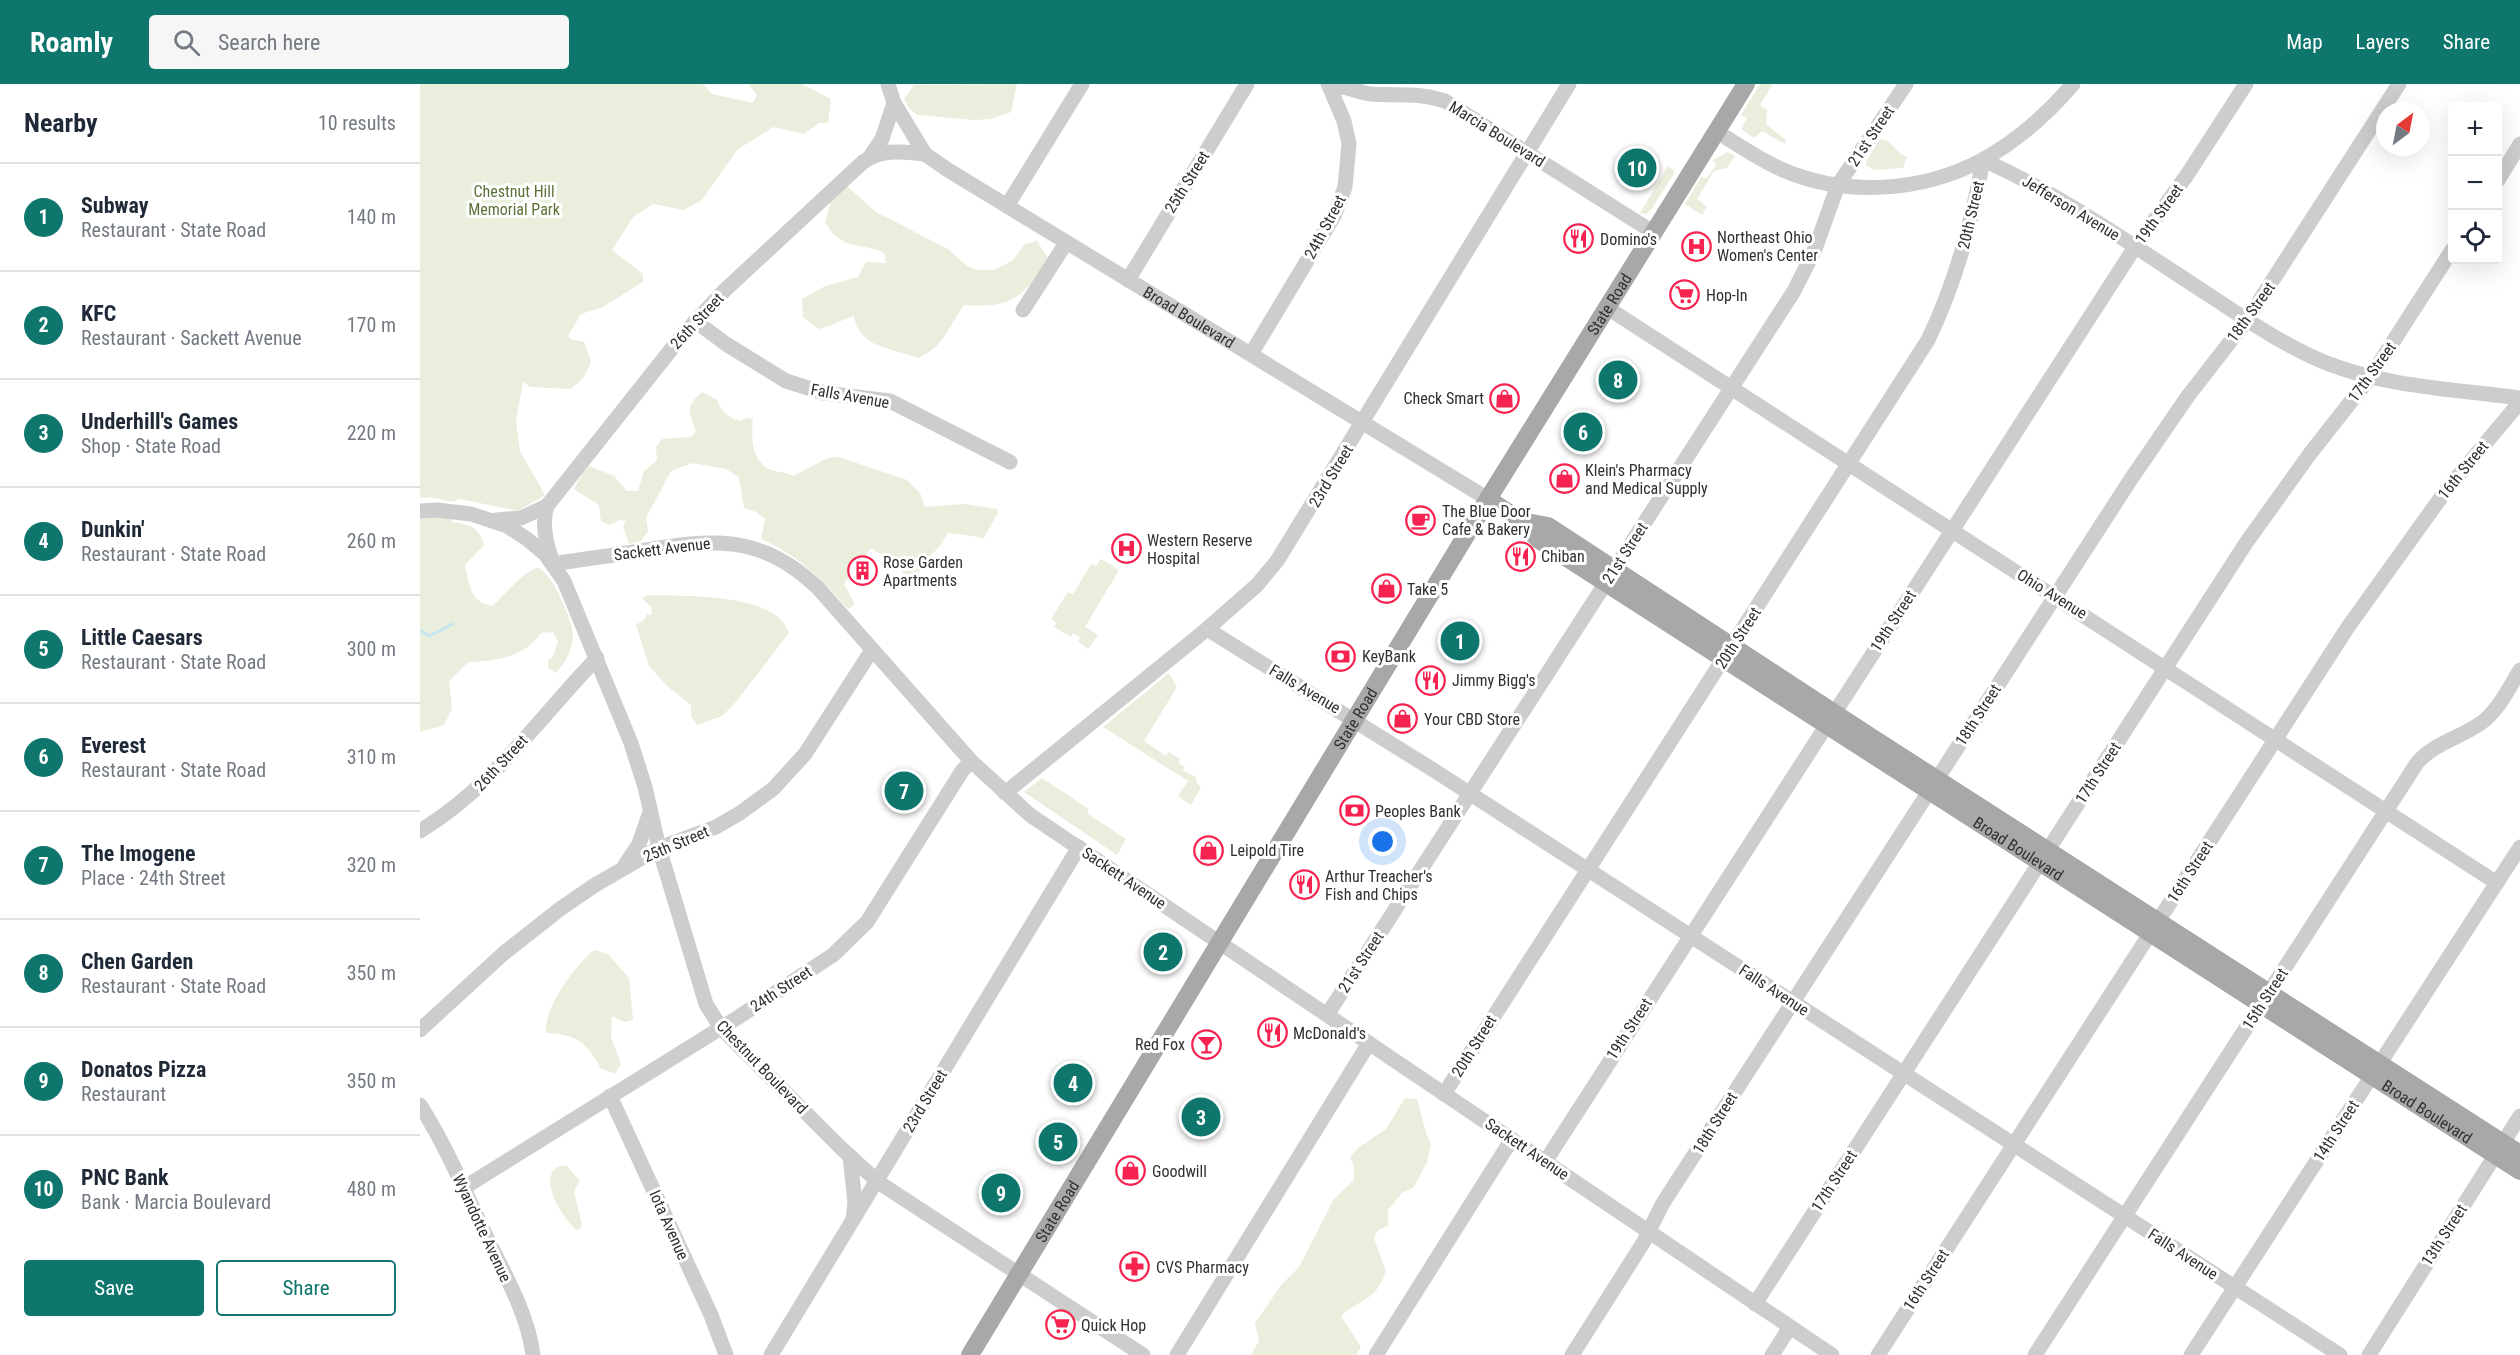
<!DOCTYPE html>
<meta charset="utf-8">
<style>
body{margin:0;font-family:"Roboto Condensed",sans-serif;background:#f6f6f7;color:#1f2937}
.controls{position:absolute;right:18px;top:18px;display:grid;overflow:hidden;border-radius:6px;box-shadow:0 6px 24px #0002}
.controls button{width:54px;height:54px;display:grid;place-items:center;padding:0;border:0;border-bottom:2px solid #e0e1e3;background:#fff;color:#1f2937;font:30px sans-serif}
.compass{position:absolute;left:1956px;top:18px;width:54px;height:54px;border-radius:50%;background:#fff;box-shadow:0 6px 24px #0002;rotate:32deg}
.you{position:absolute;left:963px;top:758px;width:21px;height:21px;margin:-15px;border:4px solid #fff;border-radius:50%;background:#1a73e8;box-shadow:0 0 0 9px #1a73e833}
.badge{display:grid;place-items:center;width:39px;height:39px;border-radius:50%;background:#0f766e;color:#fff;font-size:20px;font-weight:700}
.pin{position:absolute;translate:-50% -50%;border:3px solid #fff;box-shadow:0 2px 6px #0006}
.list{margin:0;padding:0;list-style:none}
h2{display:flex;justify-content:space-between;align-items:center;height:78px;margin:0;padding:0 24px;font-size:26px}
h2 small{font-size:20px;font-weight:400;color:#747a83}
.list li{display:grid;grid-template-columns:39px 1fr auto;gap:18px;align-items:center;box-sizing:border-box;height:108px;padding:0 24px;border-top:2px solid #e0e1e3}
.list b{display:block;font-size:22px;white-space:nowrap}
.list p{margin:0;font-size:20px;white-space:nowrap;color:#747a83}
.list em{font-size:20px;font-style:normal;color:#747a83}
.actions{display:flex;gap:12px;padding:18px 24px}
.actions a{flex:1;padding:14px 0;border:2px solid #0f766e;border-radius:6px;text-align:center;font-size:21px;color:#0f766e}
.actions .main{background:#0f766e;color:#fff}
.icon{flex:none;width:33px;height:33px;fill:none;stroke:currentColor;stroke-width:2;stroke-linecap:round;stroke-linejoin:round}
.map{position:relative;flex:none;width:2100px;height:1271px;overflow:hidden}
header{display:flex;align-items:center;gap:36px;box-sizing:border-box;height:84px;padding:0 30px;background:#0f766e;color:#fff}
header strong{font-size:28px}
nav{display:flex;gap:33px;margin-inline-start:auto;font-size:21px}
.search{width:420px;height:54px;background:#f6f6f7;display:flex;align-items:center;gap:15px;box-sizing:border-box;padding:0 21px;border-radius:6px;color:#747a83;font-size:22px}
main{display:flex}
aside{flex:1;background:#fff}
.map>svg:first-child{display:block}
.green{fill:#e9eedd}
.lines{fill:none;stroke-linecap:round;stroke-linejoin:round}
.stream{stroke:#c8e6f0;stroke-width:3}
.minor{stroke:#cdcdcd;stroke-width:15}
.major{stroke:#a8a8a8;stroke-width:18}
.labels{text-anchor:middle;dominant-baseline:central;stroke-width:6;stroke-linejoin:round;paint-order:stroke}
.street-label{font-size:16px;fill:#303030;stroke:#fff}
.park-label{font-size:16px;fill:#5b7138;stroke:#fff}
.poi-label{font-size:16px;fill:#303030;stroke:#fff;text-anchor:start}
</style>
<header>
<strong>Roamly</strong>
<div class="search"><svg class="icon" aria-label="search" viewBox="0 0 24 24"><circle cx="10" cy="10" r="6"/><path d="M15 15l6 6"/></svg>Search here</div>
<nav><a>Map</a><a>Layers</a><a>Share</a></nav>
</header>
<main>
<aside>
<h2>Nearby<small>10 results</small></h2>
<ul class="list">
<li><span class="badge">1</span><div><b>Subway</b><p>Restaurant · State Road</p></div><em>140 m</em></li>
<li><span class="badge">2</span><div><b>KFC</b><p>Restaurant · Sackett Avenue</p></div><em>170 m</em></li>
<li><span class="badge">3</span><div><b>Underhill's Games</b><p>Shop · State Road</p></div><em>220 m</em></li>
<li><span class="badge">4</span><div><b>Dunkin'</b><p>Restaurant · State Road</p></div><em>260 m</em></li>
<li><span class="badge">5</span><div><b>Little Caesars</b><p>Restaurant · State Road</p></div><em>300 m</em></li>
<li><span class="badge">6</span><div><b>Everest</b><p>Restaurant · State Road</p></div><em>310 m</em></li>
<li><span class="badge">7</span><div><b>The Imogene</b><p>Place · 24th Street</p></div><em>320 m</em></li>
<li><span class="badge">8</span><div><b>Chen Garden</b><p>Restaurant · State Road</p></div><em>350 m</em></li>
<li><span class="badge">9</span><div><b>Donatos Pizza</b><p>Restaurant</p></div><em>350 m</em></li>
<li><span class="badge">10</span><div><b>PNC Bank</b><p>Bank · Marcia Boulevard</p></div><em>480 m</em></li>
</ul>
<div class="actions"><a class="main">Save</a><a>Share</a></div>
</aside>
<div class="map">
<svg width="2100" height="1271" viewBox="0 0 2100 1271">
<rect width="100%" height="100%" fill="#fff"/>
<!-- green -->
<path class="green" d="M0,0h283l9,10 41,9 4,-8 -9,-11h54l29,15 -3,24h-9l-15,11 -31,-7 -36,23 -35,50 -18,10 -31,-6 -20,13 -21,33 31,24v8l-40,25 -22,7 -13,22 2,3 14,3 7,20 -7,15 -13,12 -41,-2 -7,-6 -7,40 4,30 25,44 -27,16 -58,-12c-9,5 -15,1 -24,-1 -4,-1 -12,0 -16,0z
M597,0l-6,28 -20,7 -16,1 -58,-5 -8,-7 -5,-9 10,-14z
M1340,0h13l-13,21 7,5 -1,14 20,16 -1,4 -23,-13 -8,7 -13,-9 6,-11 -6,-3z
M1460,55c15,3 14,13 27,18l-4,11 -28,2 -9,-4v-5z
M1308,68l7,4 -8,12 -13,3 -17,28 10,8 -5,8 -17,-11 16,-27 6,1 9,-13 -3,-5z
M1248,82l7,6 -24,38 -5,4 -6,-1z
M427,102l29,26 72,37 18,16 11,5h16l19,-9 13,-17 12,-3 12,19c-29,39 -35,48 -85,45 -17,23 -18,40 -46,53 -26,-10 -59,-10 -64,-42 -13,4 -22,10 -35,13l-16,-12 -1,-18 23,-13 33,-9 8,-15 20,1 -2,-10c-14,-8 -33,-5 -46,-15 -5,-3 -9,-10 -13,-15l7,-26z
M282,308l15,8c4,12 11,17 23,21l7,-3 6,1c-2,16 -2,41 16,50 7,4 16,2 24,7l35,-18 11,-1 68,23 13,13 5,14 40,-3 32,5 1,4 -15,26 -3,-2 -32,-4 -8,13 -14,14 -7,13 -13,6c-14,-32 -15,-15 -35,-31l-27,36 11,20 -7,5c-25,-29 -51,-55 -87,-70l4,-20 -9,-7 -12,-4 -5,-31 -13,-8 -34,-6 -21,8 -25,47 2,13 -7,10 -12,3 -6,-17 3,-6 -6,-1 -11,5 -8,-4 -2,-16 -25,-16 9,-16 6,-7 25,10 13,15h11l6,-20 13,-11 -1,-13 6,-8 29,-2 5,-6c-7,-19 -11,-24 6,-39z
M0,427h29l3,11c17,2 27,4 32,23l-19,20c4,19 5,38 28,41 7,-8 35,-38 45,-38 13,2 36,55 35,68 -1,14 -7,26 -17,37l-8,-5v-8l5,-3 5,-16 -5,-9 -12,1c-17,25 -45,28 -73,29l-19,19 3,28 -8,16 -24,7z
M681,475l18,11 -34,57 13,8 -10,14 -10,-8 2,-4 -7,-4 -2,4 -17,-10 3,-4 -6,-4 17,-27 5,2 18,-30 5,2z
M228,511c34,1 111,-1 134,26 3,3 5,8 7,12l-54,70 -13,13 -25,9 -6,-9v-11l-24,-19 -18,-20 -13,-41 9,-6 2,-5 4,1 1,-7 -10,-10z
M749,589l8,14 -33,54 22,15 3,-4 11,7 -1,4 6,4 -2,3 13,7 1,6 4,4 -10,18 -13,-9 10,-15 -85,-54z
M622,694l47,31 -2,4 39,26 -9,16 -93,-63z
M174,866l14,4 21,24 4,42 -8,2 -13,-6 -1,21 10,27 -6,10 -15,-6c-12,-26 -25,-34 -54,-35 -2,-26 28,-66 48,-83z
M985,1014l12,1 9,34 5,11 -4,18 -13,25 -12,6 -14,17v16l-10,4 -4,9 12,32c-11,31 -22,25 -45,45l20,31 -5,8h-105l8,-14 -4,-18 27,-39 17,-17 35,-68 20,-19v-14l-4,-9 8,-9 28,-19z
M139,1082h8l13,15 -6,10 8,34 -4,6c-14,-10 -42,-53 -19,-65z"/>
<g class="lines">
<!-- stream -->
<path class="stream" d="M0,546l9,6 24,-12"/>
<!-- minor -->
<g class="minor">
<path id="s1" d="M468,0l6,19 31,51 23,16 540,329"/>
<path d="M908,0l2,4c16,-4 25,4 41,6 27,2 46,-2 74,7l208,131"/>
<path d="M1296,47c22,14 44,29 67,39 63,27 139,22 199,-10 34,-18 66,-47 91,-76"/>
<path d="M450,73l12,-18 12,-36"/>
<path d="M2078,96l22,-36"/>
<path d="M587,122l75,-122"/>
<path d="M708,196l119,-196"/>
<path d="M1186,223l891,576"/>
<path d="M603,226l43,-67"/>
<path d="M275,237l31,23 60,37 38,12 66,8 120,61"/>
<path d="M831,270l83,-138 11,-29 4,-43 -5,-23 -14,-33"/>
<path d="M0,427l17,-1 34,4 36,12 20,13 18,15 19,27 67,162 14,44 14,61 47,156 15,24 120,120 37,34 265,173"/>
<path d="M76,436l25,-2 26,-12"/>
<path d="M132,476c-6,-17 -11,-37 -5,-54l134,-169 44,-47 138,-128c20,-14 40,-10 62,-8"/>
<path d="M134,480c28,-5 57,-8 86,-13 73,-12 120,-18 178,37l153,173 59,54 802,540"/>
<path d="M787,545l228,142 905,584"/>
<path d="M585,709l202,-164 50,-44 20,-24 292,-477"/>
<path d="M0,747c74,-45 118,-112 177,-173"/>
<path d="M205,781l14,-21 11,-32"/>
<path d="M907,931l467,-724 21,-42 23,-64 68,-101"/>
<path d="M0,946l84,-77 56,-44 35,-24 64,-37 57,-21 24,-14 33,-24 32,-35 67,-104"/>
<path d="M1024,1010l484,-754c28,-58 44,-117 55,-180 81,36 153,88 226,135 37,24 74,50 115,67 62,25 130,27 196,36"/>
<path d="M190,1012l101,219 15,40"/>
<path d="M0,1021c27,42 45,87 66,131 18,37 42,78 47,119"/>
<path d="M430,1072l5,47 -2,16"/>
<path d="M1125,1078l590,-915 52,-72 59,-91"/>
<path d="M45,1103l272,-169 96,-63 34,-33 95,-151 9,-10"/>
<path d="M1335,1220l491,-761 63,-88 62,-79 81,-126"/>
<path d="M351,1271c104,-169 205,-339 308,-508"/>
<path d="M757,1271l192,-312"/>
<path d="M956,1271l136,-216"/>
<path d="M1152,1271l71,-112 20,-40 468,-724 57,-83 59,-76 152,-236"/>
<path d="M1352,1271l18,-28"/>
<path d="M1458,1271l470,-728 99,-138 73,-87"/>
<path d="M1615,1271l382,-592c17,-20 43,-25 64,-40 17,-12 28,-35 39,-53"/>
<path d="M1771,1271l329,-508"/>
<path d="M1949,1271l151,-239"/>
</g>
<!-- major -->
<g class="major">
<path id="s2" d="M1068,415l33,22 18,19 981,631"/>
<path d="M1101,437l27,5 323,211 649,417"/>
<path id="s3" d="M550,1271l518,-856 258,-415"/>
</g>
</g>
<!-- icons -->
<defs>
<symbol id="restaurant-ring" viewBox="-11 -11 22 22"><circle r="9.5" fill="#fff" stroke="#f62351" stroke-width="1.5"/><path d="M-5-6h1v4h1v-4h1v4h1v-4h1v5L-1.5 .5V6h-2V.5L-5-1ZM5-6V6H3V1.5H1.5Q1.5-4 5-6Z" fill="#f62351"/></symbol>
<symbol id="hospital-ring" viewBox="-11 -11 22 22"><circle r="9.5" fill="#fff" stroke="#f62351" stroke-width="1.5"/><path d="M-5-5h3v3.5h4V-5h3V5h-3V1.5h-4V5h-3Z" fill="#f62351"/></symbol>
<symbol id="supermarket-ring" viewBox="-11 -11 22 22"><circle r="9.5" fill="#fff" stroke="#f62351" stroke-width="1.5"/><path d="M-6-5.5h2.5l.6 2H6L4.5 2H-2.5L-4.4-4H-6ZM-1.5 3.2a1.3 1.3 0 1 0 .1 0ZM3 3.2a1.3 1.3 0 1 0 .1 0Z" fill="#f62351"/></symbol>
<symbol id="shop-ring" viewBox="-11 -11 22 22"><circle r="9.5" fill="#fff" stroke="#f62351" stroke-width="1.5"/><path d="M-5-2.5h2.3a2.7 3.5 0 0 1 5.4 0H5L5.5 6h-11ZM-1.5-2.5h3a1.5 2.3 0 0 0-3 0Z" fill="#f62351"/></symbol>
<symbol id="cafe-ring" viewBox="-11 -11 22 22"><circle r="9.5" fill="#fff" stroke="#f62351" stroke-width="1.5"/><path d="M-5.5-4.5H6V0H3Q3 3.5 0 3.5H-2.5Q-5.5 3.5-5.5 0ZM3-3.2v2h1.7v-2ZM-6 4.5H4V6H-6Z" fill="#f62351"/></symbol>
<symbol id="building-ring" viewBox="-11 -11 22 22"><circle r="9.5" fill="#fff" stroke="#f62351" stroke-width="1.5"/><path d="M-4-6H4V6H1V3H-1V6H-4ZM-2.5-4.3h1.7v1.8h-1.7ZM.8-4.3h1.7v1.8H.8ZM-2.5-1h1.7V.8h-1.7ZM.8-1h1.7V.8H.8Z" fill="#f62351"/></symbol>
<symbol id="bank-ring" viewBox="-11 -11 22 22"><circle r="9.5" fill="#fff" stroke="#f62351" stroke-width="1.5"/><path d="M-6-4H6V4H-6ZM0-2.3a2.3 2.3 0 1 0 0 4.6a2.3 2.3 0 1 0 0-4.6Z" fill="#f62351"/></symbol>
<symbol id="bar-ring" viewBox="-11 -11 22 22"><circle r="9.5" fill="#fff" stroke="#f62351" stroke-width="1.5"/><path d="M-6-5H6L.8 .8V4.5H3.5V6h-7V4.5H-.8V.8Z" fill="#f62351"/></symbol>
<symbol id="pharmacy-ring" viewBox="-11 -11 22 22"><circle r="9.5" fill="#fff" stroke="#f62351" stroke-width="1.5"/><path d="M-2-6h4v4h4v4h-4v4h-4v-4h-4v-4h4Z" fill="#f62351"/></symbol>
</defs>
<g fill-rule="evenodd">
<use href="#restaurant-ring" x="1142" y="138" width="33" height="33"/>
<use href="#hospital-ring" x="1260" y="146" width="33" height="33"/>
<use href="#supermarket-ring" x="1248" y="194" width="33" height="33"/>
<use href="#shop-ring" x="1068" y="298" width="33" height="33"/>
<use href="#shop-ring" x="1128" y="378" width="33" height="33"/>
<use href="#cafe-ring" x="984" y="420" width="33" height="33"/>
<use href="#hospital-ring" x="690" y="448" width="33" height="33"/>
<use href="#restaurant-ring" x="1084" y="456" width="33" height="33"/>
<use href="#building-ring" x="426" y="470" width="33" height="33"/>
<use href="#shop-ring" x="950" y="488" width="33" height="33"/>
<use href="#bank-ring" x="904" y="556" width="33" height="33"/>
<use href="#restaurant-ring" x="994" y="580" width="33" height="33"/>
<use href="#shop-ring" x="966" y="618" width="33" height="33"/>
<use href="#bank-ring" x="918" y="710" width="33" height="33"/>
<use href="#shop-ring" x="772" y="750" width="33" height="33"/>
<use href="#restaurant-ring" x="868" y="784" width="33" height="33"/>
<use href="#restaurant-ring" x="836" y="932" width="33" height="33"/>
<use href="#bar-ring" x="770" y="944" width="33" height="33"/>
<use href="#shop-ring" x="694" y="1070" width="33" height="33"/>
<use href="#pharmacy-ring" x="698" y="1166" width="33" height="33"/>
<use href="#supermarket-ring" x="624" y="1224" width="33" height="33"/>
</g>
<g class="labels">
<!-- street labels -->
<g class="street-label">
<text transform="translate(1077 50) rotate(32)">Marcia Boulevard</text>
<text transform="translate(1451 52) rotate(-56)">21st Street</text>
<text transform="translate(767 98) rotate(-58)">25th Street</text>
<text transform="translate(1651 124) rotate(31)">Jefferson Avenue</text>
<text transform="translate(1739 130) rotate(-54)">19th Street</text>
<text transform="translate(1551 131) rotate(-77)">20th Street</text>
<text transform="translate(905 143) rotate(-62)">24th Street</text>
<text stroke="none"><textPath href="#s3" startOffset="1230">State Road</textPath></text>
<text transform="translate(1831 228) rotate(-54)">18th Street</text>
<text stroke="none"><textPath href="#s1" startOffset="390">Broad Boulevard</textPath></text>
<text transform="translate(277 237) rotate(-47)">26th Street</text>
<text transform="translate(1952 288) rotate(-54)">17th Street</text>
<text transform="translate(430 312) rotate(10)">Falls Avenue</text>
<text transform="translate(2043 386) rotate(-51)">16th Street</text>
<text transform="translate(911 392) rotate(-59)">23rd Street</text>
<text transform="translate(242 465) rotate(-7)">Sackett Avenue</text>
<text transform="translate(1205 469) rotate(-57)">21st Street</text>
<text transform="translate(1632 510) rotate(32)">Ohio Avenue</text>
<text transform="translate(1473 537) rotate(-57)">19th Street</text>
<text transform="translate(1318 554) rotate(-57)">20th Street</text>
<text transform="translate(885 605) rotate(31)">Falls Avenue</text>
<text transform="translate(1558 631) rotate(-57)">18th Street</text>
<text stroke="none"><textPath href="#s3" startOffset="744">State Road</textPath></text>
<text transform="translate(81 679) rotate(-47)">26th Street</text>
<text transform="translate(1678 689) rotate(-57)">17th Street</text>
<text transform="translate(256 760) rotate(-23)">25th Street</text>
<text stroke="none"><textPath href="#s2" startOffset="636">Broad Boulevard</textPath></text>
<text transform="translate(1770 788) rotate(-57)">16th Street</text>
<text transform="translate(704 794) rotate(34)">Sackett Avenue</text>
<text transform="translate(941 878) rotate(-57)">21st Street</text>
<text transform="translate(361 905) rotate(-33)">24th Street</text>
<text transform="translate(1354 906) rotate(33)">Falls Avenue</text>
<text transform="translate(1845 915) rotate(-57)">15th Street</text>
<text transform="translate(1209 945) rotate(-57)">19th Street</text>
<text transform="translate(1054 962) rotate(-58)">20th Street</text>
<text transform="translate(342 983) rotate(46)">Chestnut Boulevard</text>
<text transform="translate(505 1017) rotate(-59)">23rd Street</text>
<text stroke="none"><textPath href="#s2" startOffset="1122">Broad Boulevard</textPath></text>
<text transform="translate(1295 1039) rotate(-58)">18th Street</text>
<text transform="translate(1916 1047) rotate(-57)">14th Street</text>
<text transform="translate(1107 1065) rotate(34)">Sackett Avenue</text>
<text transform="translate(1414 1097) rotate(-57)">17th Street</text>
<text stroke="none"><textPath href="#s3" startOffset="168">State Road</textPath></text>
<text transform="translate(249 1141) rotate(66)">Iota Avenue</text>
<text transform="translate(62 1144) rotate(65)">Wyandotte Avenue</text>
<text transform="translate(2024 1151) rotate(-57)">13th Street</text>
<text transform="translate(1763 1170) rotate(33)">Falls Avenue</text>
<text transform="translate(1506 1196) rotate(-57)">16th Street</text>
</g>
<!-- park labels -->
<g class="park-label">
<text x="94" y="107">Chestnut Hill<tspan x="94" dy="18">Memorial Park</tspan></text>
</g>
<!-- poi labels -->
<g class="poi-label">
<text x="1297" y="153">Northeast Ohio<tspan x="1297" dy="18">Women's Center</tspan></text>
<text x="1180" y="155">Domino's</text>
<text x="1286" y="211">Hop-In</text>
<text x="1064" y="314" text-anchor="end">Check Smart</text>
<text x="1165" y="386">Klein's Pharmacy<tspan x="1165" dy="18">and Medical Supply</tspan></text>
<text x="1022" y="427">The Blue Door<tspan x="1022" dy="18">Cafe &amp; Bakery</tspan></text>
<text x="727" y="456">Western Reserve<tspan x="727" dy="18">Hospital</tspan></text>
<text x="1121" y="472">Chiban</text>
<text x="463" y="478">Rose Garden<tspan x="463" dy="18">Apartments</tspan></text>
<text x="987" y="505">Take 5</text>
<text x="942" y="572">KeyBank</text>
<text x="1032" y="596">Jimmy Bigg's</text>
<text x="1004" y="635">Your CBD Store</text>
<text x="955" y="727">Peoples Bank</text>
<text x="810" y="766">Leipold Tire</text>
<text x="905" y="792">Arthur Treacher's<tspan x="905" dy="18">Fish and Chips</tspan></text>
<text x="873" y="949">McDonald's</text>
<text x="765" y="960" text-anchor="end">Red Fox</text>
<text x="732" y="1087">Goodwill</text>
<text x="736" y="1183">CVS Pharmacy</text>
<text x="661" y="1241">Quick Hop</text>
</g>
</g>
</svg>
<div class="controls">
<button>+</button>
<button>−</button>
<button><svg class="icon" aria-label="locate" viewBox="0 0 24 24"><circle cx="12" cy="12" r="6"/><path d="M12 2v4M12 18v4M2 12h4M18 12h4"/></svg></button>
</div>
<svg class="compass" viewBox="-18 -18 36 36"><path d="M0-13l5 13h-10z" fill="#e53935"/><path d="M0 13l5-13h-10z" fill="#747a83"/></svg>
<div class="you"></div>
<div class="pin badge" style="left:1040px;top:557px">1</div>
<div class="pin badge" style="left:743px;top:868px">2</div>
<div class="pin badge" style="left:781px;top:1033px">3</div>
<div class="pin badge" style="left:653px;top:999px">4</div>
<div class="pin badge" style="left:638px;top:1058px">5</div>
<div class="pin badge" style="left:1163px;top:348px">6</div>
<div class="pin badge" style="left:484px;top:707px">7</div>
<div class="pin badge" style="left:1198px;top:296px">8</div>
<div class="pin badge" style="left:581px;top:1109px">9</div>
<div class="pin badge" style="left:1217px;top:84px">10</div>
</div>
</main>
